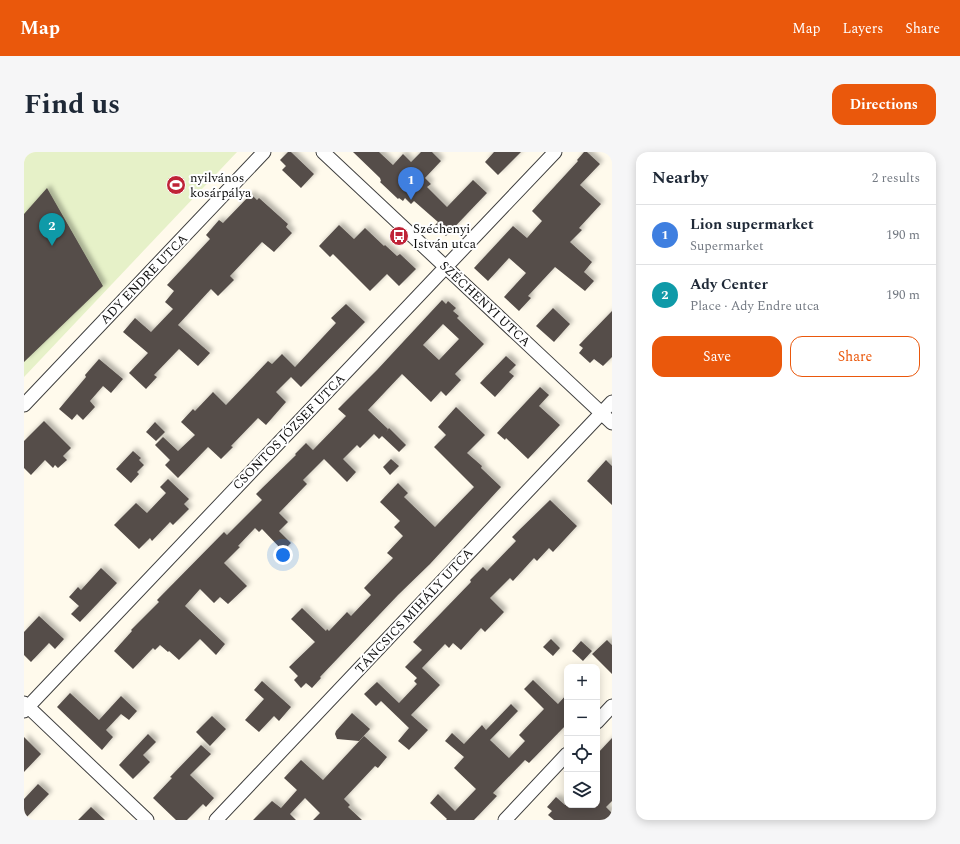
<!DOCTYPE html>
<meta charset="utf-8">
<style>
body{margin:0;font-family:Spectral,serif;background:#f6f6f7;color:#1f2937}
.controls{position:absolute;right:12px;bottom:12px;display:grid;overflow:hidden;border-radius:8px;box-shadow:0 2px 10px #0003}
.controls button{width:36px;height:36px;display:grid;place-items:center;padding:0;border:0;border-bottom:1px solid #e0e1e3;background:#fff;color:#1f2937;font:20px sans-serif}
.you{position:absolute;left:259px;top:403px;width:14px;height:14px;margin:-10px;border:3px solid #fff;border-radius:50%;background:#1a73e8;box-shadow:0 0 0 6px #1a73e833}
.badge{display:grid;place-items:center;width:26px;height:26px;border-radius:50%;background:#ea580c;color:#fff;font-size:13px;font-weight:700}
.pin{position:absolute;translate:-50% -33px;filter:drop-shadow(0 1px 2px #0008)}
.pin::after{content:'';position:absolute;top:21px;width:14px;height:12px;background:inherit;clip-path:polygon(0 0,100% 0,50% 100%)}
.list{margin:0;padding:0;list-style:none}
h2{display:flex;justify-content:space-between;align-items:center;height:52px;margin:0;padding:0 16px;font-size:17px}
h2 small{font-size:13px;font-weight:400;color:#747a83}
.list li{display:grid;grid-template-columns:26px 1fr auto;gap:12px;align-items:center;box-sizing:border-box;height:60px;padding:0 16px;border-top:1px solid #e0e1e3}
.list b{display:block;font-size:15px;white-space:nowrap}
.list p{margin:0;font-size:13px;white-space:nowrap;color:#747a83}
.list em{font-size:13px;font-style:normal;color:#747a83}
.actions{display:flex;gap:8px;padding:12px 16px}
.actions a{flex:1;padding:9px 0;border:1px solid #ea580c;border-radius:12px;text-align:center;font-size:14px;color:#ea580c}
.actions .main{background:#ea580c;color:#fff}
.icon{flex:none;width:22px;height:22px;fill:none;stroke:currentColor;stroke-width:2;stroke-linecap:round;stroke-linejoin:round}
.map{position:relative;flex:none;width:588px;height:668px;overflow:hidden;border-radius:12px}
header{display:flex;align-items:center;gap:24px;box-sizing:border-box;height:56px;padding:0 20px;background:#ea580c;color:#fff}
header strong{font-size:19px}
nav{display:flex;gap:22px;margin-inline-start:auto;font-size:14px}
.intro{display:flex;align-items:center;justify-content:space-between;box-sizing:border-box;height:96px;padding:0 24px}
h1{margin:0;font-size:28px}
.button{padding:10px 18px;border-radius:12px;background:#ea580c;color:#fff;font-size:14px;font-weight:700}
main{display:flex;gap:24px;padding:0 24px}
aside{flex:1;background:#fff;border-radius:12px;box-shadow:0 2px 10px #0003}
.map>svg:first-child{display:block}
.pitch{fill:#e6f1c8}
.building{fill:#554d49;fill-rule:evenodd;filter:url(#shadow)}
.lines{fill:none;stroke-linecap:round;stroke-linejoin:round}
.minor-casing{stroke:#404040;stroke-width:15}
.minor{stroke:#fff;stroke-width:13}
.labels{text-anchor:middle;dominant-baseline:central;stroke-width:4;stroke-linejoin:round;paint-order:stroke}
.poi-label{font-size:13px;fill:#0d0d0d;stroke:#fff;text-anchor:start}
.street-label{font-size:13px;fill:#0d0d0d;stroke:#fff}
</style>
<header>
<strong>Map</strong>
<nav><a>Map</a><a>Layers</a><a>Share</a></nav>
</header>
<div class="intro"><h1>Find us</h1><a class="button">Directions</a></div>
<main>
<div class="map">
<svg width="588" height="668" viewBox="0 0 588 668">
<defs>
<filter id="shadow"><feDropShadow dx="3.5" dy="-3.5" stdDeviation="2" flood-color="#0004"/></filter>
</defs>
<rect width="100%" height="100%" fill="#fffaec"/>
<!-- pitch -->
<path class="pitch" d="M0,0h213l-213,225z"/>
<!-- building -->
<path class="building" d="M264,0h3l23,22 -13,14 -19,-18 4,-4 -6,-6z
M329,0h26l14,13 10,-11 8,8 10,-10h11l9,9 -16,17 6,6 -4,3 20,20 26,-27 14,13 -41,43 -11,-11 3,-3 -24,-21 -3,3 -6,-6 -2,3 -4,-3 -1,1 -18,-17 1,-1 -1,-3z
M470,0h27l-23,23 -13,-13z
M560,0h3l13,12 -20,21 21,19 -22,24 3,2 -12,12 22,20 -8,10 10,9 -9,10 -30,-24 -27,29 3,2 -12,13 -15,-14 22,-24 -17,-15 -21,23 -14,-13 39,-42 14,12 15,-17 -10,-10 46,-50 -1,-1z
M23,36l56,98 -79,76v-148z
M227,42l6,6 2,-2 29,26 -2,3 6,6 -18,19 -12,-10 -32,34 4,4 -16,16 -7,-7 -33,36 32,28 -12,13 -19,-17 -25,26 3,2 -11,12 -17,-16 19,-20 -25,-21 12,-14 16,14 22,-23 -8,-7 9,-11 -7,-6 43,-46 -4,-4 13,-15 4,3z
M315,73l15,14 11,-11 19,18 1,-1 12,11 3,-2 16,15 -17,17 -12,-12 -17,17 -37,-37 -3,3 -11,-11z
M418,148l4,4 2,-3 8,7 -3,3 6,5 -2,2 27,26 -29,30 6,6 -15,16 -5,-5 -10,11 -29,-28 -34,36 20,19 -2,3 3,-4 17,17 -7,7 -17,-16 -3,3 -5,-5 -14,14 -3,-3 -14,14 13,13 -9,10 -23,-23 -21,21 4,4 -28,29 9,9 -9,9 12,12 -8,8 -21,-22 -3,3 -4,-4 -17,18 2,1 -16,16 23,23 -19,18 -8,-7 -6,6 -14,-14 -15,17 40,38 -9,11 -16,-16 -21,21 -10,-9 -1,1 -8,-7 -5,5 -2,-2 -20,21 -19,-18 18,-20 -1,-1 28,-28 -2,-2 67,-68 3,3 35,-35 -6,-6 40,-39 -1,-1 11,-11 7,7 33,-34 -8,-7 39,-39zM419,172l16,15 -20,21 -16,-15z
M322,152l19,18 -64,65 -10,-10 -15,15 10,10 -20,23 -8,-7 -27,28 2,1 -12,12 -13,-12 -30,31 -13,-13 5,-5 -15,-15 8,-8 15,14 17,-16 -14,-13 12,-13 2,2 18,-19 13,13 42,-44 4,3 10,-10 13,13 41,-44 -5,-5z
M529,156l17,16 -16,18 -18,-16z
M588,159v46l-9,9 -9,-7 -4,4 -11,-10 4,-5 -4,-3z
M482,204l10,9 -7,7 5,4 -19,21 -15,-14z
M75,207l24,20 -12,14 -8,-7 -13,15 5,6 -12,13 -6,-6 -5,6 -13,-11 27,-32 -1,-2z
M516,235l9,8 -10,11 21,19 -32,34 -22,-21 -1,2 -8,-7z
M432,255l29,28 -18,18 15,13 -1,2 20,19 -71,77 -32,31 -78,82 1,1 -9,10 -6,-5 -5,5 -7,-8 4,-4 -9,-9 26,-25 -24,-23 11,-11 24,23 1,-2 2,2 18,-19 4,4 20,-21 -7,-7 29,-30 -6,-5 16,-17 -9,-9 6,-6 -20,-19 18,-19 10,10 -4,4 31,30 39,-40 -40,-40 12,-12 -8,-8z
M20,269l27,27 -8,8 4,4 -9,8 -3,-3 -2,3 -8,-8 -14,15 -7,-7v-27z
M131,270l10,10 -9,9 -10,-9z
M109,299l8,7 -2,2 5,5 -7,7 2,2 -8,9 -15,-14z
M367,307l8,7 -9,9 -7,-8z
M582,308l6,6v39l-25,-24z
M144,327l21,20 -5,5 5,5 -16,16 -3,-3 -18,19 -2,-3 -11,11 -25,-24 22,-22 11,10 19,-20 -6,-6z
M526,348l27,26 -24,26 -4,-4 -12,13 -3,-3 -21,23 -3,-3 -20,20 14,14 -19,20 -4,-4 -20,22 -8,-7 -4,5 -4,-4 -23,24 18,17 -29,30 17,15 -19,20 -11,-9 11,-13 -28,-27 -5,5 -12,-12 13,-12 22,21 18,-19 -3,-3 3,-3 -12,-11 17,-17 -9,-8 58,-60 -1,-2 13,-13 4,4 29,-30 -4,-4z
M77,416l16,15 -37,39 -9,-8 8,-8 -10,-9 9,-10 3,3z
M15,464l25,23 -9,10 -6,-6 -18,19 -7,-7v-23z
M527,487l9,9 -7,8 -10,-9z
M583,488l5,5v29l-20,-20z
M557,489l11,10 -9,10 -11,-10z
M509,528l25,24 9,-10v30l-38,39 -4,-3 -32,33 4,3 -23,24h-28l1,-1 -17,-16 8,-9 17,17 21,-22 -22,-21 10,-11 -19,-16 7,-8 12,11 18,-19 4,5 25,-26 7,7 -28,29 19,18 16,-17 -6,-6 25,-26 -20,-20z
M238,529l29,26 -12,14 -5,-5 -15,16 -14,-12 19,-21 -10,-9z
M46,541l29,27 22,-24 16,15 -8,9 -8,-6 -15,16 7,7 -11,13 -45,-43z
M328,561l18,16 -11,12 -22,-2 -2,-5 1,-3z
M188,564l14,13 -16,17 -14,-14z
M124,582l8,8 -13,13 7,7 -17,17 -14,-14z
M340,584l23,21 -9,11 -3,-2 -31,33 6,6 -2,2 14,13h-49l7,-7 -15,-15 -15,16 6,6h-43l19,-19 9,7 16,-18 -13,-12 17,-18 22,20z
M0,585l17,17 -17,18z
M588,586v63l-6,6 6,6v7h-58l-6,-5 4,-4 -5,-4 9,-10 9,8h32v-51z
M177,593l10,9 -21,21 24,23 -8,9 -3,-3 -16,16h-11l-23,-22 19,-20 -2,-1z
M14,632l11,10 -25,26v-21z
M67,655l14,13h-27z"/>
<g class="lines">
<defs>
<path id="minor" d="M299,0l289,271
M0,253l240,-253
M0,551l123,117
M0,559l531,-559
M573,570l15,-16
M192,668l396,-418
M481,668l62,-66"/>
</defs>
<!-- minor casing -->
<use href="#minor" class="minor-casing"/>
<!-- minor -->
<use href="#minor" class="minor"/>
</g>
<!-- icons -->
<defs>
<symbol id="stadium-disc" viewBox="-11 -11 22 22"><circle r="9.5" fill="#bf2337" stroke="#fff"/><path d="M0-5a6.5 5 0 1 0 0 10a6.5 5 0 1 0 0-10ZM-3.5-1.8h7v3.6h-7Z" fill="#fff"/></symbol>
<symbol id="bus-disc" viewBox="-11 -11 22 22"><circle r="9.5" fill="#bf2337" stroke="#fff"/><path d="M-5-6H5V4H4V6H2V4H-2V6H-4V4H-5ZM-3.5-4V0h7V-4ZM-3.5 1.2v1.5H-2V1.2ZM2 1.2v1.5H3.5V1.2Z" fill="#fff"/></symbol>
</defs>
<g fill-rule="evenodd">
<use href="#stadium-disc" x="141" y="22" width="22" height="22"/>
<use href="#bus-disc" x="364" y="73" width="22" height="22"/>
</g>
<g class="labels">
<!-- poi labels -->
<g class="poi-label">
<text x="166" y="26">nyilvános<tspan x="166" dy="15">kosárpálya</tspan></text>
<text x="389" y="77">Széchenyi<tspan x="389" dy="15">István utca</tspan></text>
</g>
<!-- street labels -->
<g class="street-label">
<text transform="translate(120 127) rotate(-46)">ADY ENDRE UTCA</text>
<text transform="translate(461 152) rotate(43)">SZÉCHENYI UTCA</text>
<text transform="translate(265 280) rotate(-46)">CSONTOS JÓZSEF UTCA</text>
<text transform="translate(390 459) rotate(-47)">TÁNCSICS MIHÁLY UTCA</text>
</g>
</g>
</svg>
<div class="controls">
<button>+</button>
<button>−</button>
<button><svg class="icon" aria-label="locate" viewBox="0 0 24 24"><circle cx="12" cy="12" r="6"/><path d="M12 2v4M12 18v4M2 12h4M18 12h4"/></svg></button>
<button><svg class="icon" aria-label="layers" viewBox="0 0 24 24"><path d="M12 4l9 5-9 5-9-5zM3 14l9 5 9-5"/></svg></button>
</div>
<div class="you"></div>
<div class="pin badge" style="left:387px;top:48px;background:#3f7fe0">1</div>
<div class="pin badge" style="left:28px;top:94px;background:#0f9aa8">2</div>
</div>
<aside>
<h2>Nearby<small>2 results</small></h2>
<ul class="list">
<li><span class="badge" style="background:#3f7fe0">1</span><div><b>Lion supermarket</b><p>Supermarket</p></div><em>190 m</em></li>
<li><span class="badge" style="background:#0f9aa8">2</span><div><b>Ady Center</b><p>Place · Ady Endre utca</p></div><em>190 m</em></li>
</ul>
<div class="actions"><a class="main">Save</a><a>Share</a></div>
</aside>
</main>
